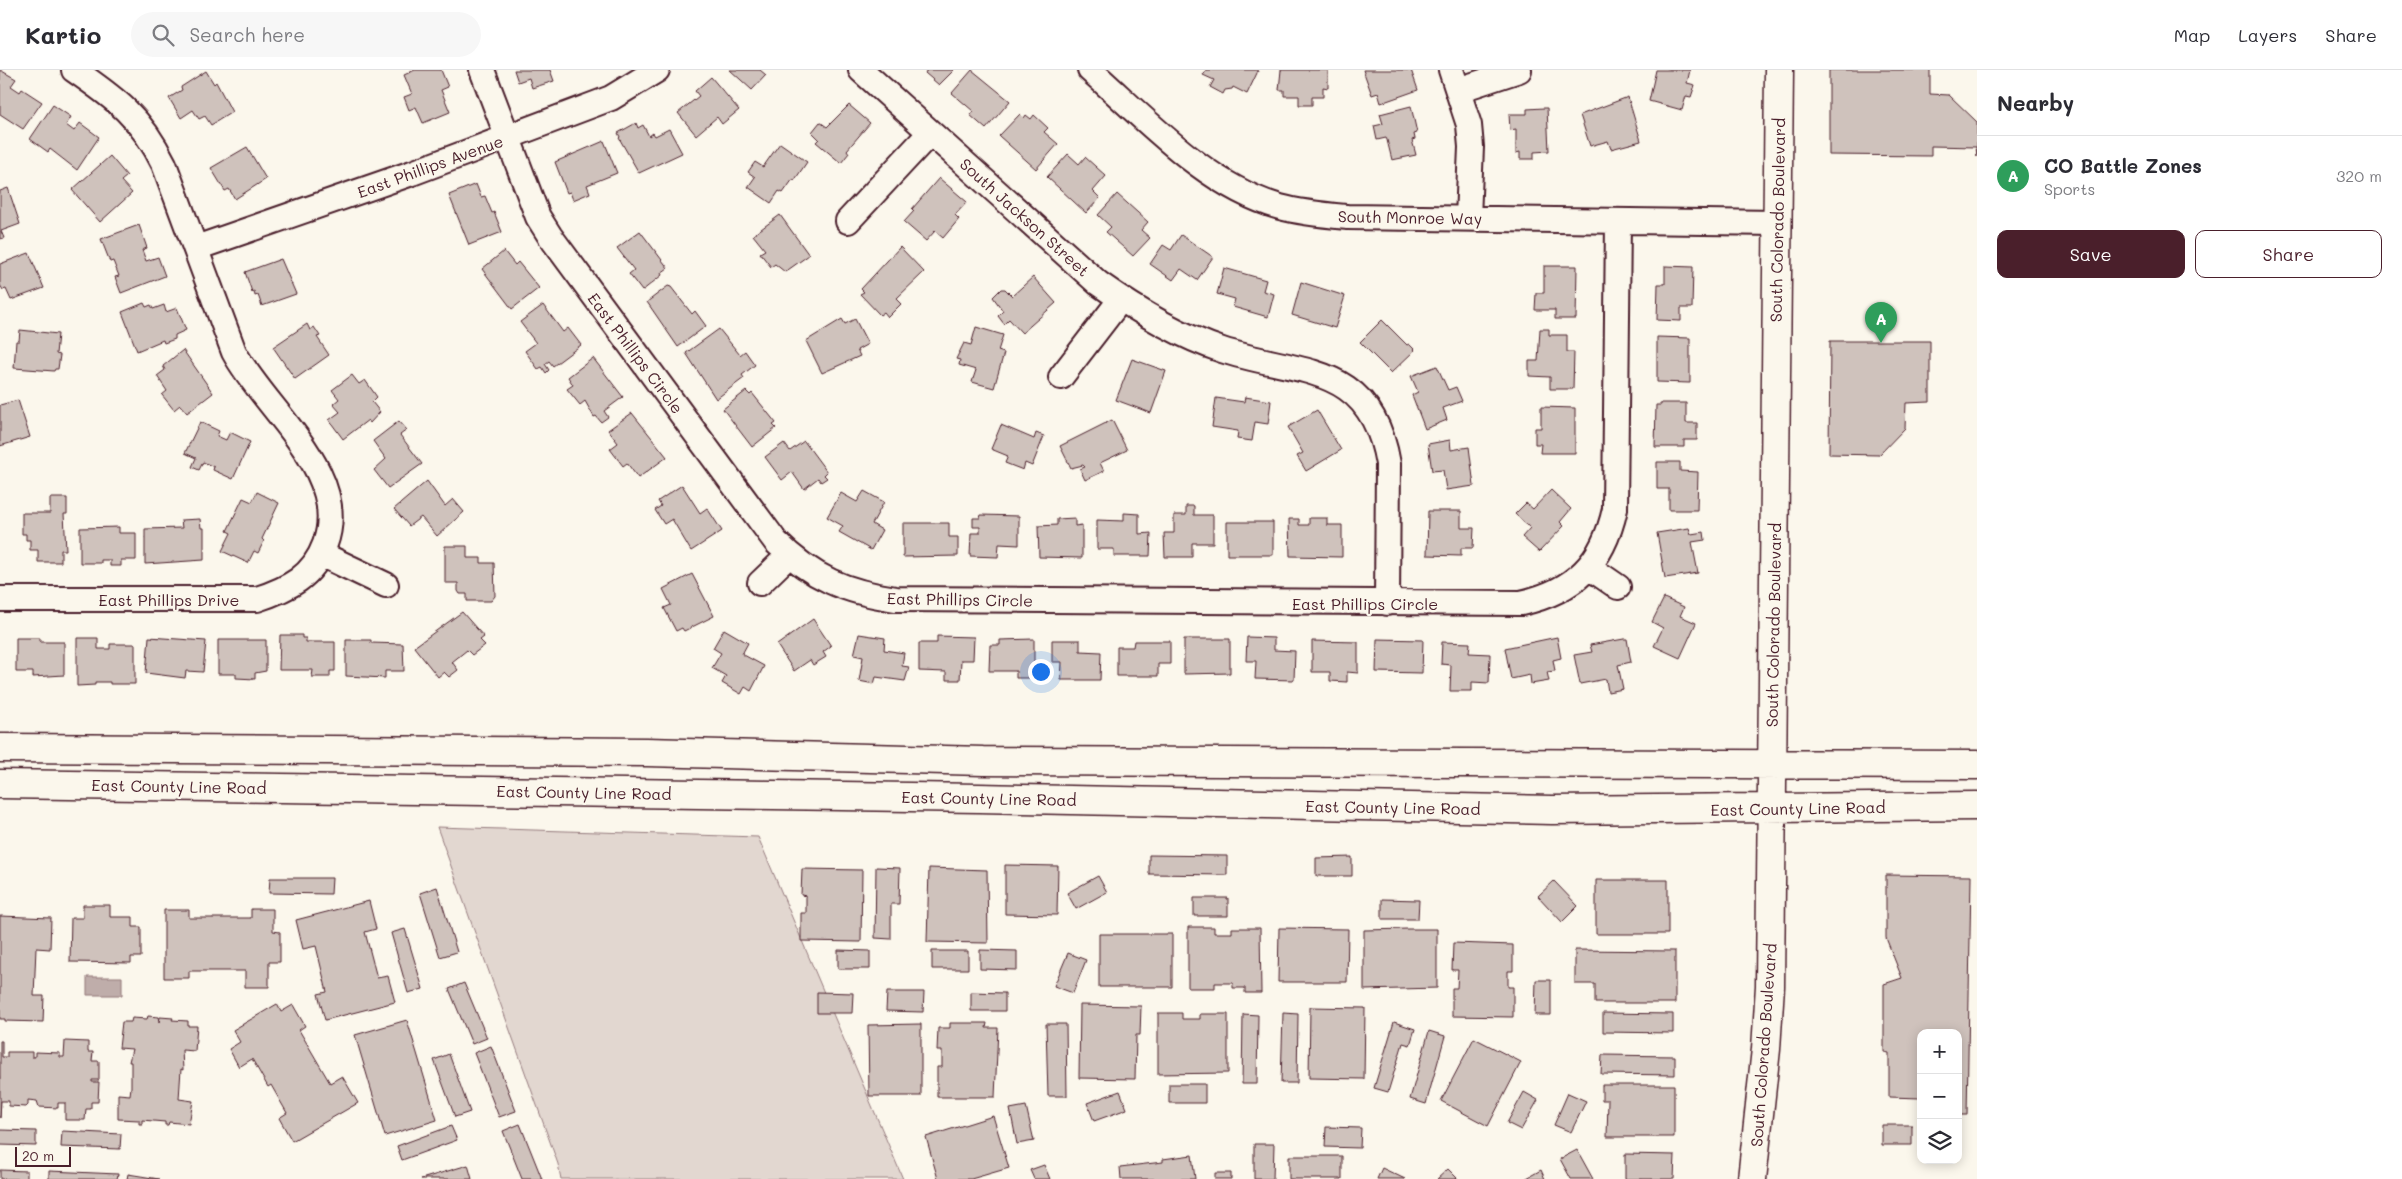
<!DOCTYPE html>
<meta charset="utf-8">
<style>
body{margin:0;font-family:Mali,sans-serif;background:#f7f7f7;color:#2b2b33}
.controls{position:absolute;right:15px;bottom:15px;display:grid;overflow:hidden;border-radius:10px;box-shadow:0 2px 12px #0003}
.controls button{width:45px;height:45px;display:grid;place-items:center;padding:0;border:0;border-bottom:1px solid #e1e1e2;background:#fff;color:#2b2b33;font:25px sans-serif}
.scale{position:absolute;left:15px;bottom:12px;width:56px;box-sizing:border-box;padding-left:5px;border:2px solid #4a1f2b;border-top:0;font-size:14px;line-height:18px;white-space:nowrap;color:#4a1f2b;-webkit-text-stroke:4px #fbf7ec;paint-order:stroke}
.you{position:absolute;left:1040px;top:601px;width:18px;height:18px;margin:-12px;border:4px solid #fff;border-radius:50%;background:#1a73e8;box-shadow:0 0 0 8px #1a73e833}
.badge{display:grid;place-items:center;width:32px;height:32px;border-radius:50%;background:#4a1f2b;color:#fff;font-size:16px;font-weight:700}
.pin{position:absolute;translate:-50% -41px;filter:drop-shadow(0 1px 2px #0008)}
.pin::after{content:'';position:absolute;top:26px;width:18px;height:15px;background:inherit;clip-path:polygon(0 0,100% 0,50% 100%)}
.list{margin:0;padding:0;list-style:none}
h2{display:flex;justify-content:space-between;align-items:center;height:65px;margin:0;padding:0 20px;font-size:21px}
h2 small{font-size:16px;font-weight:400;color:#7c7c81}
.list li{display:grid;grid-template-columns:32px 1fr auto;gap:15px;align-items:center;box-sizing:border-box;height:80px;padding:0 20px;border-top:1px solid #e1e1e2}
.list b{display:block;font-size:19px;white-space:nowrap}
.list p{margin:0;font-size:16px;white-space:nowrap;color:#7c7c81}
.list em{font-size:16px;font-style:normal;color:#7c7c81}
.actions{display:flex;gap:10px;padding:15px 20px}
.actions a{flex:1;padding:11px 0;border:1px solid #4a1f2b;border-radius:10px;text-align:center;font-size:18px;color:#4a1f2b}
.actions .main{background:#4a1f2b;color:#fff}
.icon{flex:none;width:28px;height:28px;fill:none;stroke:currentColor;stroke-width:2;stroke-linecap:round;stroke-linejoin:round}
.map{position:relative;flex:none;width:1977px;height:1109px;overflow:hidden}
header{display:flex;align-items:center;gap:30px;box-sizing:border-box;height:70px;padding:0 25px;background:#fff;border-bottom:1px solid #e1e1e2}
header strong{font-size:24px}
nav{display:flex;gap:28px;margin-inline-start:auto;font-size:18px}
.search{width:350px;height:45px;background:#f7f7f7;display:flex;align-items:center;gap:12px;box-sizing:border-box;padding:0 18px;border-radius:28px;color:#7c7c81;font-size:19px}
main{display:flex}
aside{flex:1;background:#fff}
.map>svg:first-child{display:block}
.green{fill:#e2d7d0;stroke:#967b7e}
.water{fill:#bfadaa;stroke:#907477}
.building{fill:#cfc2bc;stroke:#4a1f2b}
.lines{fill:none;stroke-linecap:round;stroke-linejoin:round}
.minor-casing{stroke:#4a1f2b;stroke-width:28}
.major-casing{stroke:#4a1f2b;stroke-width:31}
.minor{stroke:#fbf7ec;stroke-width:24}
.major{stroke:#fbf7ec;stroke-width:28}
.labels{text-anchor:middle;dominant-baseline:central;stroke-width:4.5;stroke-linejoin:round;paint-order:stroke}
.street-label{font-size:16px;fill:#4a1f2b;stroke:#fbf7ec}
</style>
<header>
<strong>Kartio</strong>
<div class="search"><svg class="icon" aria-label="search" viewBox="0 0 24 24"><circle cx="10" cy="10" r="6"/><path d="M15 15l6 6"/></svg>Search here</div>
<nav><a>Map</a><a>Layers</a><a>Share</a></nav>
</header>
<main>
<div class="map">
<svg width="1977" height="1109" viewBox="0 0 1977 1109">
<rect width="100%" height="100%" fill="#fbf7ec"/>
<filter id="ink" filterUnits="userSpaceOnUse"><feTurbulence type="fractalNoise" baseFrequency=".02" numOctaves="2"/><feDisplacementMap in="SourceGraphic" scale="10" xChannelSelector="R" yChannelSelector="G"/><feConvolveMatrix kernelMatrix="1 2 1 2 8 2 1 2 1" color-interpolation-filters="sRGB"/></filter>
<g filter="url(#ink)">
<!-- green -->
<path class="green" d="M437,757l321,10 145,342h-342l-3,-15z"/>
<!-- water -->
<path class="water" d="M87,907h35v18h-35z"/>
<!-- building -->
<path class="building" d="M0,0l16,9 -5,7 9,6 2,-3 20,13 -19,27 -23,-15z
M415,0h26l7,17 -7,3 9,22 -27,11 -7,-16 -7,3 -5,-13 8,-3 -8,-19z
M514,0h36l4,11 -22,7 -3,-10 -11,4z
M730,0h30l6,5 -14,15z
M927,0h27l-15,15 -14,-12z
M972,0l38,31 -24,28 -16,-14 3,-4 -21,-18z
M1206,0h50l2,1 -11,23 -14,-7 -1,2 -7,1 -2,4 -13,-7 4,-7 -11,-5z
M1281,0h47v18l-5,-1v10h-11v8h-13v-9h-15v-6h-5z
M1363,0h48l7,20 -37,13 -3,-10 -6,2z
M1656,0h34l-3,13 8,2 -4,12 -5,-1 -4,14 -33,-9z
M1829,0h101v24l19,1 28,27v35l-1,-10 -45,-1v10l-102,-1z
M206,1l8,13 2,-2 16,30 -21,13 -6,-9 -6,3 -6,-9 -12,8 -12,-20 13,-8 -1,-3z
M711,7l28,33 -17,14 -5,-7 -21,18 -18,-22 21,-17 -4,-5z
M1628,27l13,44 -30,8 -3,-8 -18,5 -10,-31z
M53,35l18,12 -5,8 8,6 6,-8 19,14 -22,33 -27,-21 -2,3 -18,-13z
M849,35l21,18 -23,27 2,3 -8,10 -25,-21 3,-3 -7,-7 8,-10 7,5z
M1411,36l6,27 -3,1 1,5 -3,1 4,15 -24,5 -5,-20 -1,-2 -9,2 -3,-14 9,-2 -3,-10z
M1544,38h3l2,43 -15,1v7h-14v-7l-4,1v-24l-6,1 -1,-16h18v-5z
M1020,44l4,4 2,-3 5,4 3,-4 14,13 -4,4 14,12 -22,25 -37,-33z
M636,53l2,5 5,-3 6,11 4,-3 2,3 14,-7 13,24 -43,20 -20,-35 1,-1 -2,-4z
M604,71l13,32 -30,12 3,8 -17,7 -3,-8 -3,1 -12,-31z
M780,73l27,19 -13,19 -1,-2 -10,14 -4,-2 -8,12 -23,-16 7,-10 -7,-5 7,-10 8,5z
M247,77l19,32 -31,20 -6,-10 -4,2 -14,-23z
M1068,84l11,10 6,-7 21,19 -13,15 7,7 -14,15 -39,-36z
M110,86l17,20 -6,5 11,12 -32,29 -28,-32z
M939,108l28,24 -12,13 4,4 -16,19 -8,-7 -9,10 -22,-19 10,-11 -2,-2z
M476,114l5,13 4,-1 7,17 2,-1 8,20 -33,13 -20,-50z
M8,118l12,36 -19,7 3,7 -4,1v-48z
M1117,124l31,28 -7,8 9,8 -17,18 -27,-24 5,-5 -13,-12z
M780,145l29,40 -24,17 -10,-8 -4,3 -11,-14 5,-3 -12,-15z
M139,155l8,23 -5,2 4,11 12,-4 7,19 -44,17 -6,-16 4,-1 -6,-15 -3,1 -9,-23z
M640,161l28,37 -7,5 1,2 -20,16 -13,-17 5,-4 -17,-22z
M1181,165l32,22 -16,23 -16,-11 -8,11 -23,-16 13,-19 8,5z
M900,177l24,25 -28,27 5,5 -13,13 -4,-5 -4,3 -20,-21 4,-2 -3,-3z
M504,181l11,14 3,-3 21,26 -27,21 -30,-40z
M29,183l15,35 -33,12 -5,-11 -3,1 -3,-5v-21z
M281,189l15,35 -34,12 -4,-11 -3,1 -1,-5 -2,1 -7,-20z
M1544,196h33l-1,53h-21v-9h-20l1,-17h8z
M1665,196l28,1 -1,41h-11v13l-24,-1 1,-36h7z
M1224,198l42,12 -3,11 11,3 -6,23 -35,-10 2,-8 -18,-5z
M1033,207l23,26 -34,30 -13,-14 -5,5 -6,-8 5,-5 -10,-14 8,-8h4l7,7z
M1301,212l44,14 -10,32 -43,-13z
M668,216l3,1 21,27 3,-3 11,15 -28,21 -31,-45z
M144,233l2,4 5,-2 2,4 11,-4 2,7 11,-4 9,22 -11,5v4l-11,4 -1,-3 -26,11 -15,-39z
M543,235l20,27 5,-4 13,17 -28,21 -4,-5 -4,3 4,6 -3,3 -4,-6 -4,2 -13,-18 11,-8 -16,-21z
M842,249l3,5 10,-5 13,25 -11,6 3,6 -38,17 -16,-32z
M1382,250l25,25 2,-1 6,6 -24,23 -31,-31z
M307,254l3,6 4,-3 6,9 -3,1 12,18 -34,24 -22,-32z
M976,257l27,8 -5,16 6,2 -10,35 -22,-6 4,-12 -17,-5 1,-5 -4,-1 8,-16 7,2z
M719,259l21,26 5,-4 10,14 -13,10 2,3 -28,21 -30,-46z
M1540,259h9v6h18v17h7l-1,37h-23v-12l-21,-1v-15h9z
M20,260l38,4 -2,20 4,1 -2,14h-3l-1,2 -40,-3 2,-27h3z
M1657,267l33,1v45l-33,-1z
M1830,271h100v61l-24,1 -1,25 -26,27 -50,-1z
M183,280l30,43 -26,20 -7,-8 -6,5 -12,-15 5,-4 -10,-15 8,-6 -2,-4z
M593,288l30,39 -19,14 4,6 -7,5 -5,-6 -2,1 -9,-16 -5,4 -13,-16 6,-4 -5,-8z
M1132,289l34,12 -15,42 -35,-13z
M1437,296l11,24 8,-3 6,14 -19,7 4,12 -22,9 -13,-34 6,-3 -7,-16z
M352,305l7,9 6,-4 12,17 -5,5 8,10 -10,11 -2,-3 -25,19 -14,-19 11,-8 -7,-8 6,-5 -7,-9z
M746,321l4,4 2,-2 24,30 -3,2 3,3 -24,19 -29,-38z
M1245,327l26,4 -3,23 -13,-2 -3,19 -15,-2 1,-8 -26,-4 4,-29 28,4z
M18,330l12,37 -30,9v-41z
M1661,333h25v20h11v17h-13v7h-29l1,-42h5z
M1541,337l34,1v45h-35l1,-9h-6v-16h6z
M1317,340l24,40 -35,21 -9,-15 6,-3 -15,-26z
M632,343l35,44 -29,21 -11,-15 -4,3 -13,-17 8,-6 -10,-13z
M1112,350l15,30 -27,13 4,8 -19,9 -5,-11 5,-2 -2,-2 -12,3 -11,-22z
M399,351l8,9 -7,5 22,29 -34,24 -14,-18 12,-11 -13,-18z
M200,352l19,9 -2,5 9,4 4,-8 20,10 -17,37 -20,-9 1,-3 -11,-5 -4,8 -7,-3 4,-9 -11,-5z
M1001,355l33,14 2,-6 8,3 -12,30 -7,-3 -2,7 -18,-7 3,-7 -17,-7z
M1450,370l1,10 18,-3 5,39 -28,4 -3,-20 -11,1 -4,-27z
M804,371l23,31 -3,3 3,3 -6,4 -3,-4 -14,11 -12,-17 -10,8 -17,-23 19,-14 6,8z
M1657,392h23v9l18,1 -1,38h-28v-21h-12z
M427,411l18,25 8,-7 11,13 -27,24 -16,-19 -12,9 -15,-17z
M682,415l18,28 7,-5 15,23 -31,20 -19,-32 -8,5 -9,-14 6,-4 -3,-5z
M1551,420l20,19 -11,13 4,4 -25,26 -17,-15 8,-9 -15,-14 11,-11 7,6z
M864,421l20,11 -12,22 10,6 -11,20 -32,-18 4,-6 -16,-9 14,-24 16,9z
M257,422l22,11 -17,36 2,2 -6,12 -4,-2 -6,12 -26,-12 9,-18 -4,-2 16,-33 9,4z
M50,428h17v16h-3l2,36h-5v12h-23v-12h-8v-10h-4v-6h-4v-21h28z
M1186,436h8v9h19v28h-21v14h-27l-1,-24h10v-18h12z
M1428,441h33v17h13l-1,20h-12v8l-34,-1z
M1124,443l15,1v20l12,-1 -1,23h-36v-7h-17v-29l27,1z
M981,445l38,1v29l-20,-1 -1,13 -28,-1 1,-23h9v-6h-7v-9h7z
M1075,448v8l7,-1v33l-43,-1 -1,-31 19,-1v-6z
M1309,448h18v7h15v32l-52,-1 -1,-37h10v6h10z
M200,449l1,9h3v32l-59,4v-35l37,-1 -1,-8z
M1227,452h46v33h-46z
M903,453h46v14h9v19l-55,1z
M119,457v6h17v27h-15v6h-11v-6h-9v3h-21v-35z
M1689,458l2,6 13,-2 1,8 -13,2 6,31 -33,5 -8,-45z
M445,476h22v12h14v5h13l1,33 -4,5h-24v-7h-7l-2,-3v-8h-13z
M692,504l22,42 -30,15 -2,-3 -6,3 -12,-23 7,-3 -8,-16z
M1664,528l20,9 -4,9 16,7 -16,35 -26,-12 9,-18 -11,-6z
M462,542l22,25 -4,3 5,5 -13,10 -5,-5 -15,12 6,8 -9,7 -5,-5 -6,5 -24,-30z
M813,549l18,27 -8,6 3,5 -13,8 -3,-5 -16,11 -17,-26z
M724,559l24,14 -6,11 22,12 -13,25 -6,-4 -4,7 -19,-11 4,-7 -14,-8 9,-15 -8,-5z
M859,564l26,4 -1,12 20,3 -2,13 7,1 -4,14 -29,-4 -2,7 -15,-3 4,-24 -9,-2z
M280,565h22v3h4v4h29v29h-5v6h-18l1,-7h-34z
M937,566l37,1 -1,23h-12l-1,20h-14v-8l-27,-1v-28h18z
M149,567l57,4 -3,31 -17,-1 -1,7 -39,-5z
M1247,567l27,1v12l21,1 -1,29 -39,-1 1,-18h-10z
M1557,567l4,21 -8,2 2,11 -8,1 2,9 -18,3 -1,-9 -19,4 -6,-31z
M16,568h24v4h24v33l-31,2v-5h-17z
M77,568h21v11h12v-5h25v40h-25v-2h-15v3l-18,1z
M1034,569v39h-18v-7h-27l1,-26h10v-5z
M1184,569h46v34l-46,1z
M1377,569l46,1 -1,33 -46,-1z
M1624,569h3l4,23 -13,3 5,24 -15,3 -2,-13 -26,5 -6,-29 18,-3 -2,-7z
M218,570h48v31l-11,2v6l-19,-1v-4h-18z
M346,570h25v3l32,1 1,27h-19v7l-39,-2z
M1052,570h28v11l21,1 -1,28h-39l1,-18h-10z
M1134,571h36v23h-12v12h-41v-29h16z
M1312,571l46,1v31l-11,-1v10l-17,-1v-9h-18z
M1442,572l28,1 -1,10 21,1 -1,29 -17,-1v9h-22l1,-26 -10,-1z
M1149,785l78,1v19l-78,-1z
M1352,787v19h-36v-18z
M1005,795l53,1 -1,49 -52,-1z
M876,797l24,1 -1,36h-8v35l-16,-1z
M929,798l58,2 1,73 -61,-1z
M802,799l60,1 -1,72 -60,-1v-28h5v-17l-5,-1z
M1886,805l85,1 -4,239h-9v-82h-37v73l-1,-8 -31,-1v-44l-5,-1v-68l18,-6 -16,-40z
M1098,806l9,16 -31,17 -9,-16z
M270,808h62l-1,16 -62,-1z
M1596,810h72v54h-72z
M1554,811l24,25 -16,16 -24,-26z
M437,817l20,65 -17,5 -20,-64z
M1194,828h34v18h-34z
M1382,829l37,1 -1,19h-36z
M369,831l7,28 -11,3 12,46 11,-2 7,26 -70,18 -7,-26 9,-2 -11,-46 -13,3 -7,-29z
M83,835h27v12h23v10h8v30h-10v6l-61,-1 1,-44h12z
M251,839h22v22l7,1v30h-11v25h-24v-16h-56v7h-25v-68h25v8h62z
M0,846l51,2 -1,31 -14,-1 -2,48h10l-1,26 -38,-1v-2h-5z
M1188,857h26v6h18v-5h28l1,65h-16v-5h-12v-5h-18v5h-27z
M1279,858l69,1 -1,53h-69z
M405,859l18,60 -15,4 -17,-60z
M1408,859h29v59l-73,2v-60z
M1099,864h73v53h-73z
M1453,873l60,2v26h-5v16h5v30l-61,-1v-28h5l1,-18h-6z
M838,880l32,1v18h-32z
M980,880l37,1v19l-37,-1z
M1575,880l100,1v52h-80v-19h-20z
M932,881h36v18h-36z
M1068,883l18,7 -13,33 -19,-7z
M1536,910h15v35h-16z
M464,913l23,55 -15,6 -23,-55z
M817,922l36,1 -1,20h-35z
M887,922h37l-1,20 -37,-1z
M971,922l34,1v18h-34z
M277,934l4,8 12,-7 12,21 -6,4 31,53 12,-7 16,27 -66,38 -13,-23 8,-5 -16,-28 -3,2 -16,-28 -13,8 -10,-18 11,-7 -7,-12z
M1080,935l61,1 -1,29h-4l-1,44 -56,-1z
M1310,937l55,1 -1,71 -55,-1z
M1158,943h24v6h18v-5h28v59l-70,1z
M1283,943l15,1 -1,69h-16z
M1603,943l70,1v19l-70,-1z
M1243,944l15,1 -1,69h-15z
M148,946l11,1v5l1,-5 13,1 -1,2 16,1v5h9l-2,25 -13,-1 1,20 -2,-1 -2,30 14,2 -4,23 -20,-2 -1,3h-3v-3l-23,-2v4h-3v-4l-21,-1v-25l12,1 1,-8v-25h-2l3,-13 -13,-1 3,-26h9l1,-4 15,1z
M407,950l30,100 -52,16 -30,-101z
M1394,952l21,7 -5,16 -7,-2 -15,49 -14,-4z
M950,953h37l-1,5h12l-3,69h-58v-30h5v-16h-5l1,-23h12z
M921,954v72h-52l-1,-71z
M1046,954h20l1,72h-19z
M1429,961l16,5 -19,68 -16,-5z
M1474,968l47,24 -33,64 -47,-25z
M0,971h2v16h5v-5h25v5h3v-5l25,1v4h4l1,-16 23,1v10h5l-1,9h7v19h-7v2h7l-1,20h-7v7h-5l-1,11h-20v-17h-7v5l-19,-1 -2,-6 -9,-1v5l-2,2 -17,-1v-5h-8l-1,17z
M491,976l25,65 -17,6 -25,-64z
M449,984l21,58 -15,5 -21,-57z
M1602,985l73,1v19l-74,-1z
M1169,1014h36v19h-36z
M1602,1015h72v52h-67l1,-37h-6z
M1120,1021l7,18 -33,12 -7,-18z
M1524,1022l14,8 -17,30 -14,-7z
M1568,1023l18,8 -15,31 -17,-7z
M1026,1036l8,35 -17,3 -7,-35z
M993,1046l16,52 -38,11h-33l-12,-42z
M520,1054l22,55h-20l-19,-48z
M1882,1055h30v20h-30z
M451,1056l6,14 -55,20 -5,-14z
M1326,1057l35,1 -1,20 -35,-1z
M0,1060l36,1v15l-36,-1z
M62,1061l59,3 -1,15 -59,-2z
M1254,1074h20l-1,35h-19z
M1577,1080l16,29h-22l-11,-20z
M1625,1084l50,1 -1,24h-49z
M1192,1085l3,24h-74l-1,-12 43,-5v-3z
M1289,1086h53v23h-53z
M468,1095l4,14h-51z
M1044,1095l6,14h-16l-4,-9z
M1382,1098l23,11h-28z
M1448,1099l10,10h-21z
M0,1100l27,1v8h-27z
M1541,1100l4,9h-20z
M49,1101l69,3 -1,5h-68z
M1215,1103h16v6h-16z
M128,1104l31,5h-32z"/>
<g class="lines">
<defs>
<path id="minor" d="M482,0l56,147 12,19 226,306c36,36 70,50 120,57l625,4c54,-12 82,-40 94,-94l3,-288
M861,0l237,213c38,27 79,52 124,67 77,25 149,11 166,114l-1,139
M1090,0c57,50 116,116 190,137 22,6 45,8 67,10l431,6
M1451,0l18,55 2,22 -3,71
M1458,20l61,-20
M848,151l82,-88
M196,178l216,-75 199,-75 46,-28
M1061,307l60,-78
M321,484l65,31
M1589,497l29,20
M760,513l29,-28
M0,529h257c31,-10 56,-22 68,-55 26,-71 -60,-134 -91,-192l-70,-188c-23,-47 -48,-65 -90,-94"/>
<path id="major" d="M0,678l647,4 336,9 994,4
M0,714l979,14 573,12 425,-4
M1752,1109l14,-130 4,-63 9,-916"/>
</defs>
<!-- minor casing -->
<use href="#minor" class="minor-casing"/>
<!-- major casing -->
<use href="#major" class="major-casing"/>
<!-- minor -->
<use href="#minor" class="minor"/>
<!-- major -->
<use href="#major" class="major"/>
</g>
</g>
<g class="labels">
<!-- street labels -->
<g class="street-label">
<text transform="translate(430 96) rotate(-20)">East Phillips Avenue</text>
<text transform="translate(1025 147) rotate(42)">South Jackson Street</text>
<text transform="translate(1410 147) rotate(1)">South Monroe Way</text>
<text transform="translate(1777 150) rotate(-89)">South Colorado Boulevard</text>
<text transform="translate(636 283) rotate(53)">East Phillips Circle</text>
<text x="169" y="529">East Phillips Drive</text>
<text transform="translate(960 529) rotate(1)">East Phillips Circle</text>
<text x="1365" y="533">East Phillips Circle</text>
<text transform="translate(1773 555) rotate(-89)">South Colorado Boulevard</text>
<text transform="translate(179 716) rotate(1)">East County Line Road</text>
<text transform="translate(584 722) rotate(1)">East County Line Road</text>
<text transform="translate(989 728) rotate(1)">East County Line Road</text>
<text transform="translate(1393 737) rotate(1)">East County Line Road</text>
<text transform="translate(1798 738) rotate(-1)">East County Line Road</text>
<text transform="translate(1763 975) rotate(-86)">South Colorado Boulevard</text>
</g>
</g>
</svg>
<div class="controls">
<button>+</button>
<button>−</button>
<button><svg class="icon" aria-label="layers" viewBox="0 0 24 24"><path d="M12 4l9 5-9 5-9-5zM3 14l9 5 9-5"/></svg></button>
</div>
<div class="scale">20 m</div>
<div class="you"></div>
<div class="pin badge" style="left:1881px;top:273px;background:#2e9e5b">A</div>
</div>
<aside>
<h2>Nearby<small></small></h2>
<ul class="list">
<li><span class="badge" style="background:#2e9e5b">A</span><div><b>CO Battle Zones</b><p>Sports</p></div><em>320 m</em></li>
</ul>
<div class="actions"><a class="main">Save</a><a>Share</a></div>
</aside>
</main>
